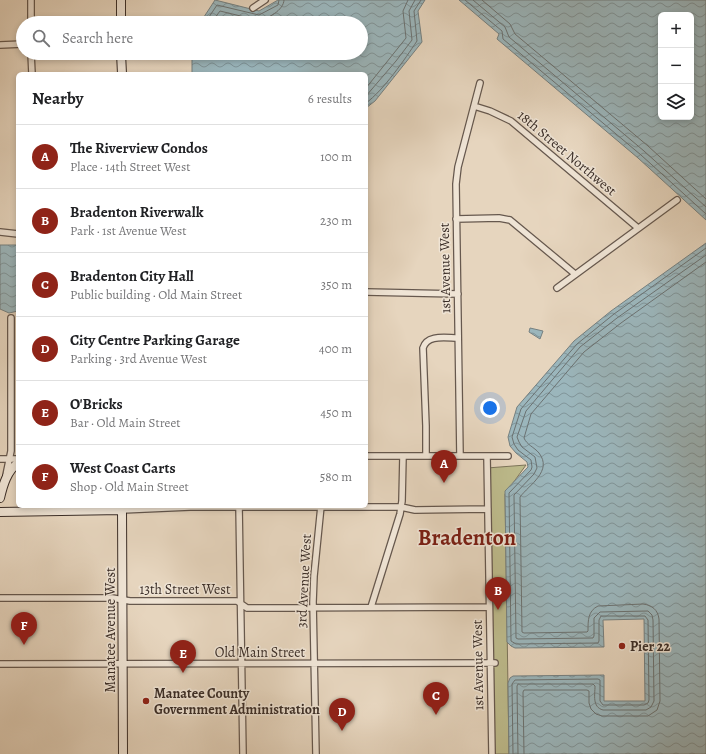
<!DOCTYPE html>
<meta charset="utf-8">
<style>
body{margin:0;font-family:Alegreya,serif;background:#f2f2f2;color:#202124}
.controls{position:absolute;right:12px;top:12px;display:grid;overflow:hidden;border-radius:6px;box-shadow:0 2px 6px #0003}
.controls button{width:36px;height:36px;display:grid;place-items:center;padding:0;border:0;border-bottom:1px solid #e0e0e0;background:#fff;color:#202124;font:20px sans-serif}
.you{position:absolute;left:490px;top:408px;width:14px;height:14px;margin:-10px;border:3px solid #fff;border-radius:50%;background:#1a73e8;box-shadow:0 0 0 6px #1a73e833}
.badge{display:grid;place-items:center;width:26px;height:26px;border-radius:50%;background:#8f2418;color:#fff;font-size:13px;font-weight:700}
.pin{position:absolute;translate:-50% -33px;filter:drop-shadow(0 1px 2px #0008)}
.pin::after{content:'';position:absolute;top:21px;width:14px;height:12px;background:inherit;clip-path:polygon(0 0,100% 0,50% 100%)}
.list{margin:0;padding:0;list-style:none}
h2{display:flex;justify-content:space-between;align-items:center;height:52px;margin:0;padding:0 16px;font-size:17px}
h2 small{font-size:13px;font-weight:400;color:#757577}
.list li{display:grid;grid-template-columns:26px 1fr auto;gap:12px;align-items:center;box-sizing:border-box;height:64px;padding:0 16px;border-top:1px solid #e0e0e0}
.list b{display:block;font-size:15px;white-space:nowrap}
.list p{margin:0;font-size:13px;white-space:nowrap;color:#757577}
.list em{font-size:13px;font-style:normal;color:#757577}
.icon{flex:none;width:22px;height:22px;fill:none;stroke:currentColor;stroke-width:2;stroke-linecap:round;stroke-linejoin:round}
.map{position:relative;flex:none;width:706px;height:754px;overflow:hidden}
.search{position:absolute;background:#fff;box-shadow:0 2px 6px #0003;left:16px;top:16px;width:352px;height:44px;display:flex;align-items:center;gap:10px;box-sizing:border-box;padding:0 14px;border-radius:22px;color:#757577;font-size:15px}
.panel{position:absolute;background:#fff;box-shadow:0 2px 6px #0003;left:16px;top:72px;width:352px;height:436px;border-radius:6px}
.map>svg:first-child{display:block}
.park{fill:#bdbb8c;stroke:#7c745a}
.water{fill:url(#water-waves);stroke:#758081;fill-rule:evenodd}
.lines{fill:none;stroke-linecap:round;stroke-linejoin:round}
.shore{stroke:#6b7272;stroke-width:1}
.minor-casing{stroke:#66584e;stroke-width:8}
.secondary-casing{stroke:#3b2e28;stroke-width:10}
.minor{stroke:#efe4d5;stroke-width:5.5}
.secondary{stroke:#efe4d5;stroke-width:8}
.poi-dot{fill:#8f2418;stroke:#efe4d5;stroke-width:1.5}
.labels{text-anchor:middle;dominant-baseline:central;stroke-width:3;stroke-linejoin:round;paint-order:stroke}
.street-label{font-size:14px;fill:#3b2e28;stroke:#efe4d5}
.poi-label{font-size:14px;font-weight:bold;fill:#3b2e28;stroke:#efe4d5;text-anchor:start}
.town-label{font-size:22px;font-weight:bold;fill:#7a1f14;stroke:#efe4d5}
</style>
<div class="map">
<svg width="706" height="754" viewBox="0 0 706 754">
<defs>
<pattern id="water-waves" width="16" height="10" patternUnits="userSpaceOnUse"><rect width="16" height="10" fill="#9bb6bc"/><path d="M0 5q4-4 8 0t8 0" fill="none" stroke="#809499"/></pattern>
</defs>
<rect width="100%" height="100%" fill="#e6d5be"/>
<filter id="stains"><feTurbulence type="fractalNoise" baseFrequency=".005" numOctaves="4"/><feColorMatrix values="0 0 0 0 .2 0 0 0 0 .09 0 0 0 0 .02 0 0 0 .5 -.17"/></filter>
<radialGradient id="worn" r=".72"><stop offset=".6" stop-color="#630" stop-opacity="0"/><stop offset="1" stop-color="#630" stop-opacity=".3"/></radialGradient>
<!-- park -->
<path class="park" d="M526,465l-21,29 4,260h-16l-6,-286z"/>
<!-- water -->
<path class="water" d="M215,0l44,11 19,-11h147l-7,11 4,31 -47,59 -9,7v-34h-174v-21h169v-30h-161z
M459,0h247v220l-68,-62 -141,-119 2,-5zM661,15h30v102h-30z
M706,243v511h-197l-1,-71 2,-5 3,-2 91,-1v26h41l-1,-82 -41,1 1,27 -89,1 -4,-2 -4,-4 -2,-151 23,-24 -1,-5 -11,-9 -6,-7 -2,-9 9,-30 57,-66 37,-30z
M0,245h18v66l-9,2 -9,-4z
M530,328l13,3 -3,8 -11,-7z"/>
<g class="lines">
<!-- shore -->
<path class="shore" d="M465,0l37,31 1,8 138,116 65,59
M473,0l32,27 4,10 135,114 62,56
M482,0l28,24 5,10 133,112 58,53
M205,23l12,-18 42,10 19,-10 1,-5
M211,23l9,-12 37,9c10,0 27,-10 27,-20
M366,88l40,-50 -3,-27 5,-11
M366,96l30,-35 16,-21 -3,-29 6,-11
M366,103c17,-12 39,-44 51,-62l-3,-30 7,-11
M513,754l-1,-70 3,-4 83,-1 2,1v21l3,4h41l4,-2 1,-3 -1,-80 -3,-4h-44l-2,4v21l-1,2 -82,1 -5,-3 -2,-148 22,-23 1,-3 -1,-7 -13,-10 -4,-6 -2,-7 9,-28 56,-65 37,-30 92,-66
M518,754l-1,-68 1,-2h75l2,2c0,9 -3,21 8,24h43l5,-3 3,-6 -1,-81 -1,-5 -4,-4 -48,1 -6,6v18l-1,2 -75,1 -2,-1 -2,-143 20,-21 3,-6 -2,-11 -13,-10 -3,-5 -2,-5 9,-26 54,-64 37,-29 89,-63
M524,754l-1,-62 1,-2h63l2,1v12l2,6 5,5 6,2h46l9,-6 3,-9 -1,-82c-1,-9 -7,-14 -16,-15l-45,2c-10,5 -10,14 -10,25l-1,1 -63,1 -2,-1 -2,-135c9,-12 33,-26 19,-44 -5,-6 -12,-8 -15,-15l7,-24 53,-62 37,-29 85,-61"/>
<defs>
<path id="minor" d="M31,0v23
M253,8l12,-8
M0,45l23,-1
M31,53l1,21
M474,106l16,5 21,10 127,107
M456,219l43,-1 11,2 65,54
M0,232l18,2
M557,288l120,-88
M366,292l92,2
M366,456h142
M426,456v-30l-3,-78c4,-14 23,-10 35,-10
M460,456l-4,-272 2,-17 22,-84
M487,456l5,298
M0,459h18
M6,475l5,-24v-133
M239,506l4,248
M122,510l68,-3h211l14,3 73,-1
M0,598h112l18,3h107l10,7 242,-1
M371,607l29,-93 2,-13 1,-45
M0,664l495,-1
M316,754l-3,-152 1,-26 7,-70"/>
<path id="secondary" d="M121,0v23
M121,53l1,21
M0,498c3,-13 7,-27 18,-35
M122,506l1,248
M0,512l122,-2"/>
</defs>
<!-- minor casing -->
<use href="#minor" class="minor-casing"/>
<!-- secondary casing -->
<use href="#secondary" class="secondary-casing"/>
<!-- minor -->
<use href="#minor" class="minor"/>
<!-- secondary -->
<use href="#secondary" class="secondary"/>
</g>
<!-- markers -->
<g class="poi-dot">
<circle cx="622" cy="646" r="4"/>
<circle cx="146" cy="701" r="4"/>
</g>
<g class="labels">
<!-- street labels -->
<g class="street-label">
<text transform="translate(567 153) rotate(40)">18th Street Northwest</text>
<text transform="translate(445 268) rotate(-91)">1st Avenue West</text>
<text transform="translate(304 581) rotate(-87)">3rd Avenue West</text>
<text x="185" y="589">13th Street West</text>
<text transform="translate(110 630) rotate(-90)">Manatee Avenue West</text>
<text x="260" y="652">Old Main Street</text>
<text transform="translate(478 665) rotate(-91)">1st Avenue West</text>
</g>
<!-- poi labels -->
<g class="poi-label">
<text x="630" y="646">Pier 22</text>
<text x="154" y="693">Manatee County<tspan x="154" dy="16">Government Administration</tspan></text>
</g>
<!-- town labels -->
<g class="town-label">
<text x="467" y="538">Bradenton</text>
</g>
</g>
<rect width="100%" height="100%" filter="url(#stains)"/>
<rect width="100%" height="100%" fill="url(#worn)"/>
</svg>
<div class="controls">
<button>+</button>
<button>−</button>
<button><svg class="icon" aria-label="layers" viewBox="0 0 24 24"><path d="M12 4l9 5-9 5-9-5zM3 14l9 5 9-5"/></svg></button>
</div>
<div class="you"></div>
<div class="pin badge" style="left:444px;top:483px">A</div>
<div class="pin badge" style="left:498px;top:610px">B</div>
<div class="pin badge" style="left:436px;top:715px">C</div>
<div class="pin badge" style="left:342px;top:731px">D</div>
<div class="pin badge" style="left:183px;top:673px">E</div>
<div class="pin badge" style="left:24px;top:645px">F</div>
<div class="search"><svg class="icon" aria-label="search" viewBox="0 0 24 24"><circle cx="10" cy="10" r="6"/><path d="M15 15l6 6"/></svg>Search here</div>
<section class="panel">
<h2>Nearby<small>6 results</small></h2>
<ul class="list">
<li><span class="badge">A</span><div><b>The Riverview Condos</b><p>Place · 14th Street West</p></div><em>100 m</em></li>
<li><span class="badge">B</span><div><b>Bradenton Riverwalk</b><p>Park · 1st Avenue West</p></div><em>230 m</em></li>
<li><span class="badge">C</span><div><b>Bradenton City Hall</b><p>Public building · Old Main Street</p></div><em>350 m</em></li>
<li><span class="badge">D</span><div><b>City Centre Parking Garage</b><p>Parking · 3rd Avenue West</p></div><em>400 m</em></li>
<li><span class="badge">E</span><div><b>O'Bricks</b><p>Bar · Old Main Street</p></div><em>450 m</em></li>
<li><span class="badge">F</span><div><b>West Coast Carts</b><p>Shop · Old Main Street</p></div><em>580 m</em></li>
</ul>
</section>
</div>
